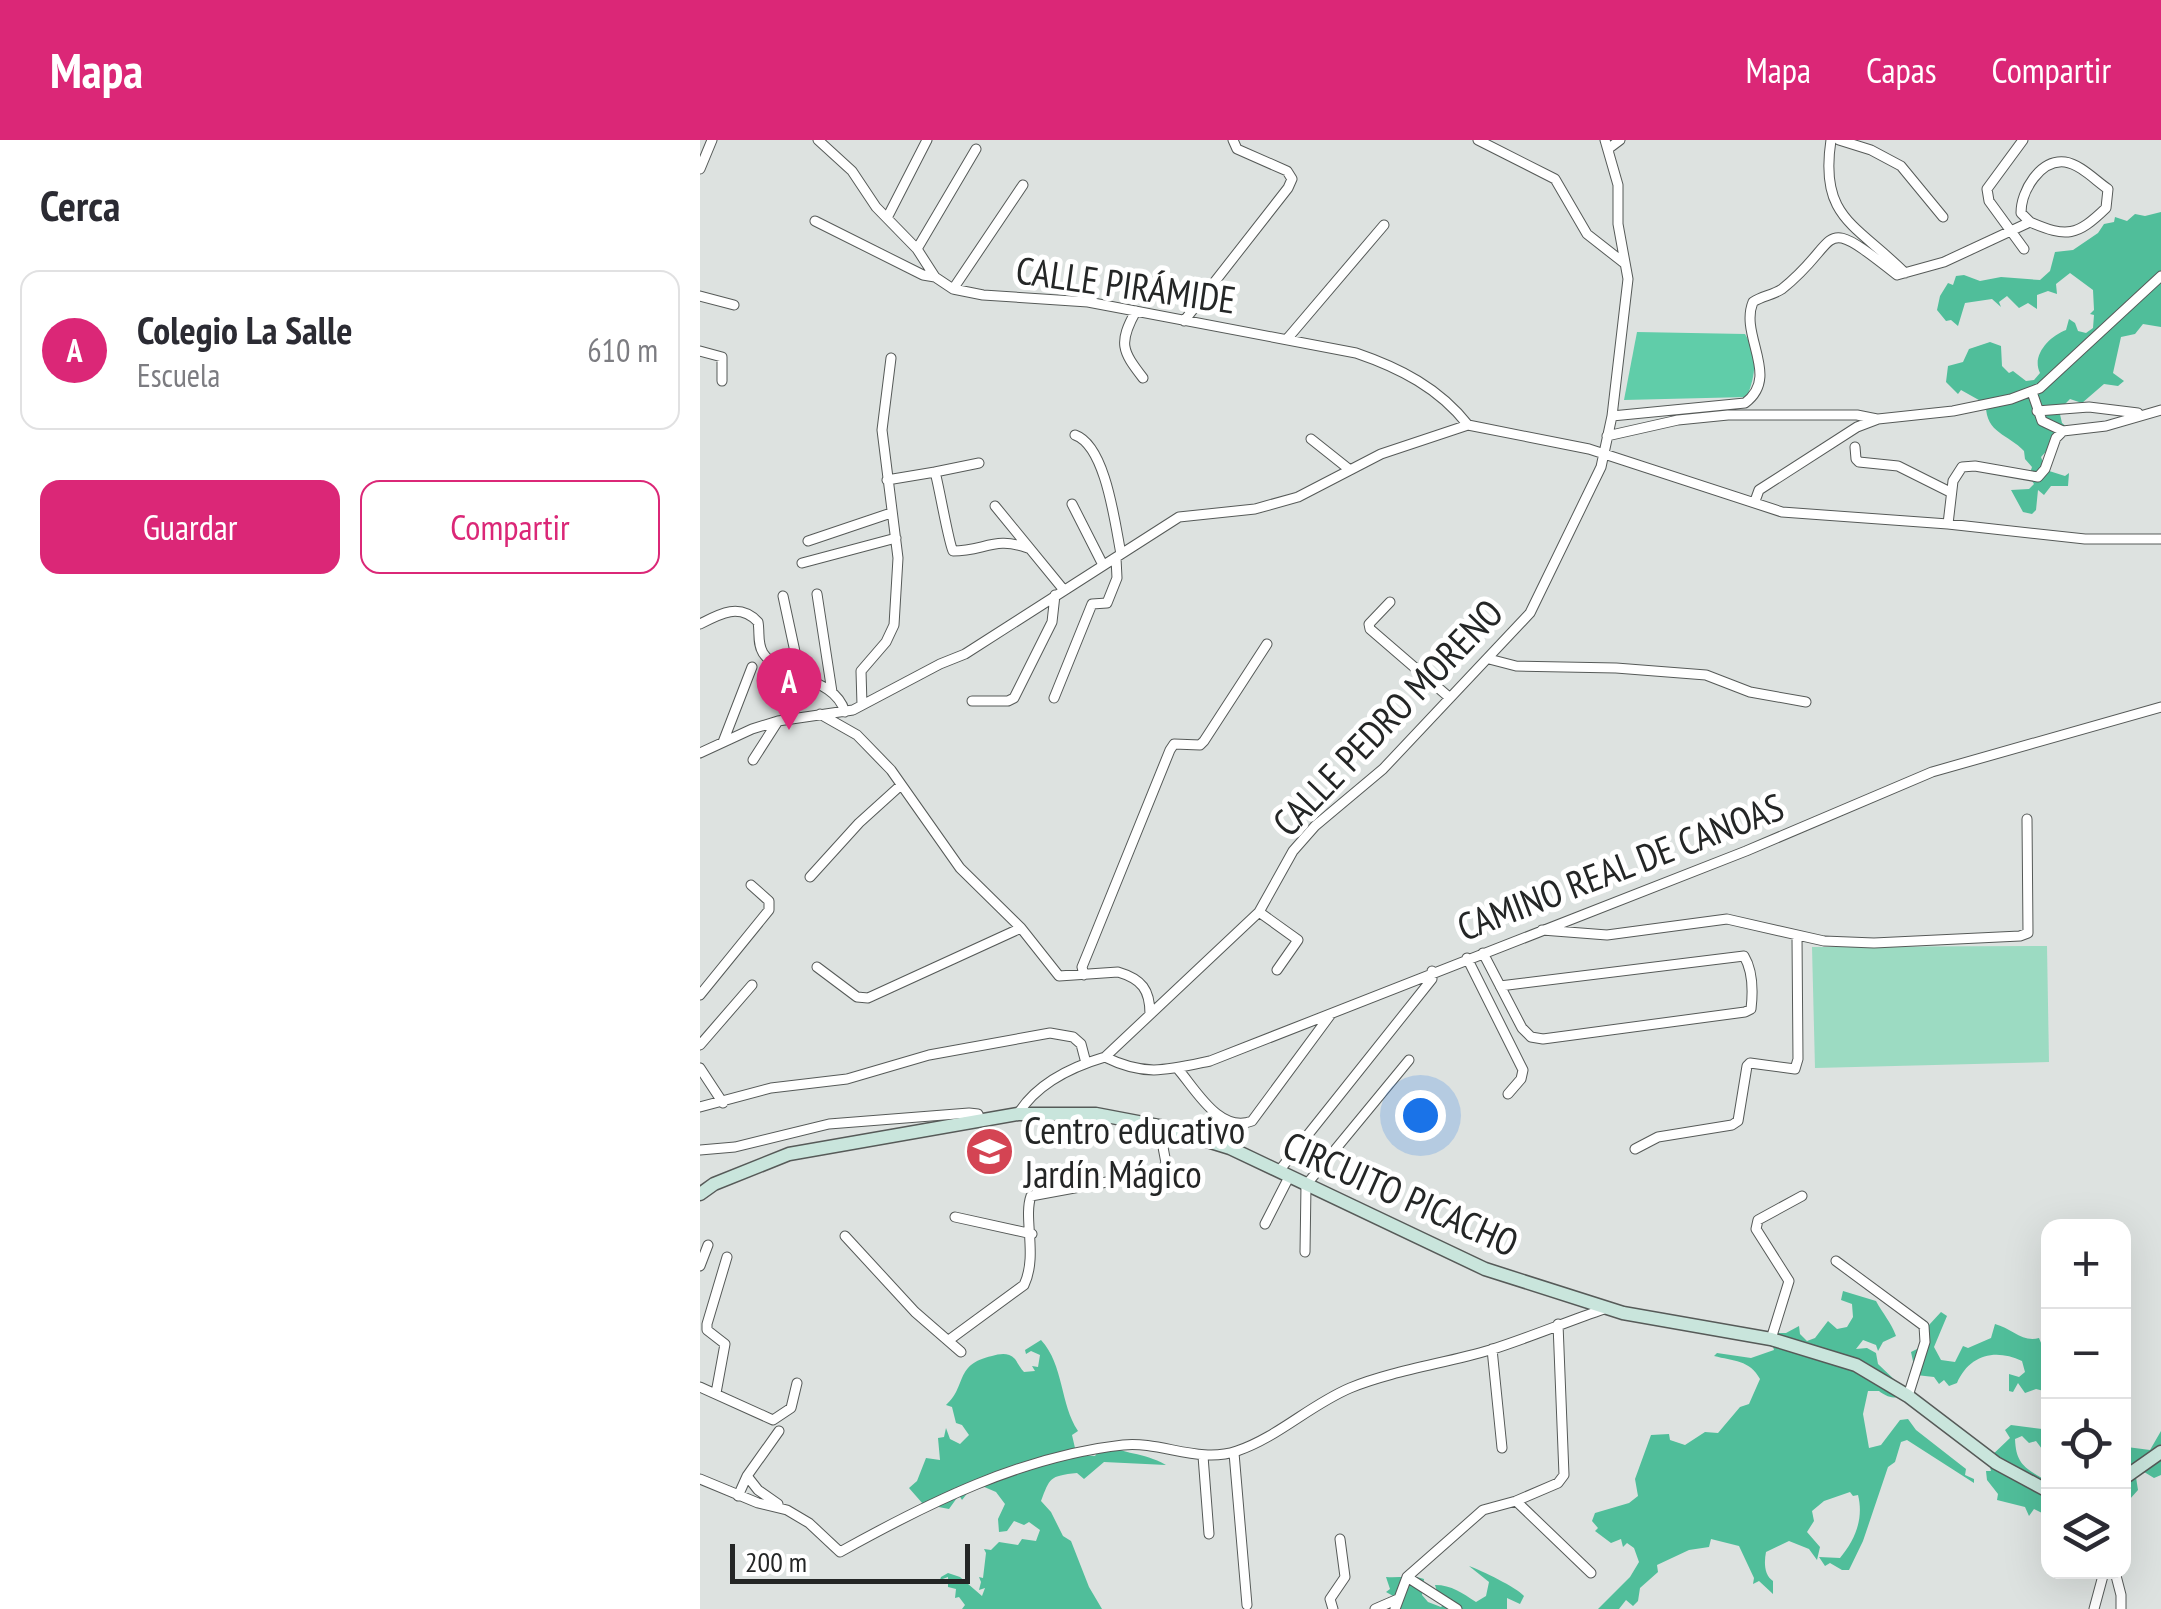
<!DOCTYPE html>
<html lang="es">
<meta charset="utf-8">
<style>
body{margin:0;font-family:"PT Sans Narrow",sans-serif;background:#f2f2f3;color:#2b2b33}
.controls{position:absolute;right:30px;bottom:30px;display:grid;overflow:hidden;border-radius:20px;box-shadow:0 10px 40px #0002}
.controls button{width:90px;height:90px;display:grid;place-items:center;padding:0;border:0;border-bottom:2px solid #e1e1e2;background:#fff;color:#2b2b33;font:50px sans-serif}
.scale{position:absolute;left:30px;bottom:25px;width:240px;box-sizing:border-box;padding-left:10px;border:5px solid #242626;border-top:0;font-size:28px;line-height:35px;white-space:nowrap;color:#242626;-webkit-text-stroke:8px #fff;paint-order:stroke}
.you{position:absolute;left:720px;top:975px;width:35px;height:35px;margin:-25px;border:8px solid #fff;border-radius:50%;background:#1a73e8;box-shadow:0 0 0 15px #1a73e833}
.badge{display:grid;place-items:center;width:65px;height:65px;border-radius:50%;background:#db2777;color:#fff;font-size:32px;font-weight:700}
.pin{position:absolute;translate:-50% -82px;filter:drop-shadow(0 2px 5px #0008)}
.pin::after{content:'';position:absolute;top:52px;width:35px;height:30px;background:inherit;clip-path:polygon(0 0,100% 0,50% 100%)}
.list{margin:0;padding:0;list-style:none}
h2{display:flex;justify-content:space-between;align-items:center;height:130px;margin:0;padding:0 40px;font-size:42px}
h2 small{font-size:32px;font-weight:400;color:#7c7c81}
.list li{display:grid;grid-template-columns:65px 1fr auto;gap:30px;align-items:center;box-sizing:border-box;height:160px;margin:0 20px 20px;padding:0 20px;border:2px solid #e1e1e2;border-radius:20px}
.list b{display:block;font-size:38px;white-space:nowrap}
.list p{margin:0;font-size:32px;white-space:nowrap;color:#7c7c81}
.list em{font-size:32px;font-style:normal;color:#7c7c81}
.actions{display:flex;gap:20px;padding:30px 40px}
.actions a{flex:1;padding:22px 0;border:2px solid #db2777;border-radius:20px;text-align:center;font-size:35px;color:#db2777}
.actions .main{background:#db2777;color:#fff}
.icon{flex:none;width:55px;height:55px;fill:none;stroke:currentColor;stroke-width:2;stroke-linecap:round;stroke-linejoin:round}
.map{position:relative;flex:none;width:1461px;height:1469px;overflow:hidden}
header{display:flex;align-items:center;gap:60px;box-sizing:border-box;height:140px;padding:0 50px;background:#db2777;color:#fff}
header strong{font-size:48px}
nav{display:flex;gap:55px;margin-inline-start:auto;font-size:35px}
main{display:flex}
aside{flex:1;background:#fff}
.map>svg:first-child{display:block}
.green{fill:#9cdbc2}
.forest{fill:#50be9a}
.water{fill:#60cda9}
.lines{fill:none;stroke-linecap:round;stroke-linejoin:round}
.minor-casing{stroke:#565a58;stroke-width:11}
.secondary-casing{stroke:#565a58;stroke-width:15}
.minor{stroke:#fff;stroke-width:9}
.secondary{stroke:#c9e5dc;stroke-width:12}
.labels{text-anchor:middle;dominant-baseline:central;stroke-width:10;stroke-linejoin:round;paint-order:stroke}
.street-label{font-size:38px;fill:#242626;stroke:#fff}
.poi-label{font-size:38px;fill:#242626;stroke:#fff;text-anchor:start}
</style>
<header>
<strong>Mapa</strong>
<nav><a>Mapa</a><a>Capas</a><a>Compartir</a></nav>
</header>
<main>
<aside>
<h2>Cerca<small></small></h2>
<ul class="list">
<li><span class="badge">A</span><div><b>Colegio La Salle</b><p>Escuela</p></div><em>610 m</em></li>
</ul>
<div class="actions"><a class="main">Guardar</a><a>Compartir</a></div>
</aside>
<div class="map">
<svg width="1461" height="1469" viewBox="0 0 1461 1469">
<rect width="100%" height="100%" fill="#dde2e0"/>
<!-- green -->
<path class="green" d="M1347,806l2,116 -234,6 -3,-121z"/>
<!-- forest -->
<path class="forest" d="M1461,72v115l-18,-3 -8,10 -14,3 -8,36 11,8 -6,5 -14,-2 -22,19 -12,-4 -11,11 3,13 6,5 -27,29 5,13 19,6 4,-3 -1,13h-17l-7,9 -6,-5 -2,20 -4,4 -9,-2 -12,-22 18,-1 5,-5 -5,-8 3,-9 -7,-8 -1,-8c-16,-17 -39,-18 -38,-47l-25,-14 -3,4 -12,-12 2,-16 15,-4 6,-13 21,-7 11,4 1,20 7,7 4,-2 13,10 8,-1 6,-7c-9,-18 10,-37 26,-43l3,-11 6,4 3,8 8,2 7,-5 1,-13 -4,-1 4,-4 -1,-20 -23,-17 -14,11 1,10 -9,-3 -11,4v14l-9,-6 -9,5 -12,-12 -8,6 2,5 -9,-8 -27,4 -7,23 -7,-6 -5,1 -9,-11 3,-14 8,-13 5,2 3,-9 8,-1 16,6 21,-4 39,3 10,-9 5,-19 18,-2 25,-17 6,-9 10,-2 1,-5 12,4 8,-7 10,2z
M1143,1151l33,10c7,13 15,21 20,35l-13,6 -5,9 -2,-6 -13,-5 -7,9 11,-1 9,5 2,11 22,21 -1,11c-6,4 -15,-1 -20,-5h-11l-5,23 6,34 12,-3 19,-25 8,-1 8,11 50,39 -1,6 9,4v4l-67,-43 -6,2 -6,20 -7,5 -25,74 -14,29h-7l-12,-7 -5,3 -6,-9 21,1c15,-18 24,-39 18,-63l-5,1 -3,-4 -26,9 -12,10 2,10 -7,11 13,15 -3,13 -8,-11 -20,-8 -23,11c-2,10 -2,23 7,29v13l-14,-13 -6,3 1,-6 -15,-32 -28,-7 -2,8 -20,3 -32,15 1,7 -18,16 -2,13 -5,5 -7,-6 -7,9h-21l32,-32 9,-15 -5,-14 -7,-5 -4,4 -2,-8 -10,4 -16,-12 3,-3 -6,-7 3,-8 34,-10 9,-7 -3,-17 16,-44 18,-1 1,6 15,5 20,-13 13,1 22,-26 9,-3 11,-25c-10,-19 -27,-18 -46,-23l3,-3 34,5 23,-8 -3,-10 7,-7h8l13,-7 1,8 7,7 8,-3 13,-17 9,8 10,-2 6,-10 -1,-13 -11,-4z
M1241,1172l6,4 -13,31 7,13 14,2 8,-16 5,2 23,-10 4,-14c16,4 28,19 44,14l9,22v32l-12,-3 -11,4 -7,-10 -5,9 -4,-1v-17l10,3 6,-5 -3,-11c-27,-13 -53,-6 -65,22l-8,3 -5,-6 -5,4 -5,-7 -18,-2 -5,-23 10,-5 8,-22z
M341,1200c23,25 19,64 37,91l-6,4 3,13 6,7 14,1 10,-14c19,14 37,9 61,23l-62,-3 -20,17 -7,-6c-28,3 -27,5 -36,28l10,11 12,24 8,5 18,46 13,22h-140l3,-4 -6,-8 -4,1 1,-9 -8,-2v-10l-8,3 1,-3 7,-4 12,4 22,19 3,-8 -6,2 2,-8 -2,-5 4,1 3,-25 -2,-4 7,1 8,-8 19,3 4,-6 14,2 4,-11 -11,-8 -5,3 -10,-4 -7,10 -8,1 -1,-13 7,-15 -9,-12 -14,-6 -13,5 -7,9 -3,-5 -10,14 -26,-5 -14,-16 8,-7 9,-23 14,2 -2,-22 6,-1 2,-9 4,11 10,5 9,-9 -7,-10 -6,-2 -4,-16 -6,-2c21,-18 8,-41 46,-49 8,-2 16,-4 23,3 3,4 5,9 9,13l11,-1 -3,-5 6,1 2,-12 -9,-4 -5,3 -1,-4z
M1311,1285l31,4 6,9v19l-12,-16 -7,2 -7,-7 -7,3c1,23 8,28 27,39l6,-2v48l-4,-2 -2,-9 -8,-4 -5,7 -4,-9 -28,-7 1,-6 -11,-14 -1,-9h5l-3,-12 22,-21 -5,-8z
M1461,1291v44l-7,3 -13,-8 -6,1 3,19 -8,9 -6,2v-49l3,-5 23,3z
M769,1426c13,5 47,21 55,30l-4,8 -13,-6v11h-113l1,-12 -9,-5 4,-3 -4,-12c13,1 25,-2 38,2l-2,16 6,7 13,5 5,-5 -8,-7 -3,-10c17,0 27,8 41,17l10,-6 3,-14z"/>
<!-- water -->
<path class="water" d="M937,192l108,2c13,22 11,39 2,63l-123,3z"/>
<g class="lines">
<defs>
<path id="minor" d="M118,0l34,31 24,36 41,42 18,28 18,12 30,6 105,7 268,51c44,15 83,35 112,72
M778,0l77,39 32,55 37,29
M1131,0c-12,78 25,84 74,133
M1139,0l32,10 30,16 42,51
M1323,0l-36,49 2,12 35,48
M908,9l12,-9
M0,29l12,-29
M187,78l40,-78
M115,81l108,54 12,2
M217,109l59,-100
M253,149l70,-104
M0,156l34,9
M436,171c-18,32 -14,40 7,67
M484,181l104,-133 4,-9 -5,-8 -50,-22 -4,-9
M587,199l97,-114
M0,211l22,6v24
M1332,252l10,29 21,10
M1337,271l52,-4 49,6
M912,276l133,-13c36,-27 -6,-67 8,-101 9,-6 20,-7 29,-13 62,-49 33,-79 115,-14l47,-13 86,-40c37,16 47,14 76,-14l2,-19c-12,-8 -28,-25 -43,-27 -25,-3 -44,29 -44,51l9,9
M375,295c31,11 40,89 46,119
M907,296l71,-16 50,-5h129l20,4
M611,299l39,31
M1155,307l1,12 3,3 39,4 52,26
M235,332l44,-9
M187,340l48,-8c4,14 14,73 18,79 31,0 42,-15 75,-3
M1055,361l4,-11 98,-63 21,-8 75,-8 58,-12 29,-11 121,-112
M372,364l31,61
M295,366l68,83
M1248,384l5,-43 9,-14 13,-1 63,11 7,-8 11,-31 7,-7 43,-5 55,-16
M108,401l83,-28
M102,423l94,-25
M117,454l15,98
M83,456l17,79
M690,462l-21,22 1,5 80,69
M0,484c21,-11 40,-21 58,-2 2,11 -1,21 5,31 19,28 71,22 82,59
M789,519l27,7 100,2 90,7 44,17 56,10
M354,558l38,-94 15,-1 10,-25 -1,-20
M272,561h36l6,-3 38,-76 3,-27
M162,565l-1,-34 25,-29 8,-17 4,-67 -16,-128 9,-72
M120,574l37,21 34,35 69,98 61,60 38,48 59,-4c24,7 32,18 32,42
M23,602l29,-75
M0,613l52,-24 26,-8 75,-11 87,-46 25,-10 214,-137 76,-8 43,-12 83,-43 87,-29 121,24 193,63 166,12 137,15h76
M53,620l25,-39
M110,737l49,-54 42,-38
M559,772l39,28 -21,30
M842,790l65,5 120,-16 97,22 50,2 146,-7 8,-3 -1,-114
M783,813l39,75 9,9 12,2 202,-27 6,-3c2,-17 2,-38 -7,-53l-244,30
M767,818l56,112 -2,9 -13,15
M117,827l40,30 11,1 153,-70
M384,835l-2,-8 9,-22 79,-195 4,-6 26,1 4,-4 63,-97
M0,855l69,-85v-9l-18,-16
M0,905l52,-60
M405,917c40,20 63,13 105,4l536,-210 186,-79 229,-65
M0,928l23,35
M477,928c18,20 42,66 75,53l79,-107
M0,967l71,-19 76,-9 82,-24 121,-22 23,4 8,7 5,19
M318,974c19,-31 53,-47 87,-57l154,-145 34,-61 22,-25 68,-57 147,-156 71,-146 11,-51 16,-137 -10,-55v-39l-13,-45
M935,1009l23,-12 74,-12 6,-4 9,-55 3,-3 45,6 3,-10 -1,-122
M0,1010l35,-3 94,-23 140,-11 9,1 2,7
M579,1031l153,-192v-8
M255,1077l77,17
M565,1084l24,-47
M145,1096l70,76 46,40
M605,1112l1,-67 103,-125
M1136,1121l88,65 1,16 -17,54
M0,1126l8,-21
M1071,1199l18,-58 -33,-52 2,-9 44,-24
M249,1200l75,-55c14,-29 -1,-67 7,-89l130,-24 5,-9 -7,-37
M792,1209l10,99
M0,1247l73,33 18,-12 6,-25
M16,1253l9,-49 -18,-14v-6l20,-67
M534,1313l13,152
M503,1316l6,78
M47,1336l11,14 20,14
M0,1339l58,24 29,7 22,13 31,29c88,-49 182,-96 283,-107 38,-4 76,19 114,6 41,-14 73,-46 113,-63 41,-17 96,-25 140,-38 38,-12 76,-28 114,-41
M38,1356l9,-20 32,-45
M816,1361l75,72
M1415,1432l6,23v14
M707,1437l50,32
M633,1469l-3,-10 15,-22 -5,-38
M675,1469l23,-10
M695,1469l12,-32 76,-67 33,-9 42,-18 6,-8 -6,-151
M1394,1469l10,-37"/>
<path id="secondary" d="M0,1054l14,-10 75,-30 229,-40h78l63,12 71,22 255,121 138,44 148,26 85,26 52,31 88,67 52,28
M1424,1338l37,-26"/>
</defs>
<!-- minor casing -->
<use href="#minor" class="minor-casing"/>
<!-- secondary casing -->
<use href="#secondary" class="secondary-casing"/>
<!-- minor -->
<use href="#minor" class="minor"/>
<!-- secondary -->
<use href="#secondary" class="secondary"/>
</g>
<!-- icons -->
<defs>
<symbol id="school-disc" viewBox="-11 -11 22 22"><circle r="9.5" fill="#d44453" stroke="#fff"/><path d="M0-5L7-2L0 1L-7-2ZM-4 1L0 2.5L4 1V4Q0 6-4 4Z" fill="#fff"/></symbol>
</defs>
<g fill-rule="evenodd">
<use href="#school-disc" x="262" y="984" width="55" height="55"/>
</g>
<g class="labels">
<!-- street labels -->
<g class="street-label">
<text transform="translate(426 144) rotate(8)">CALLE PIRÁMIDE</text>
<text transform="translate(687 577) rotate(-46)">CALLE PEDRO MORENO</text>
<text transform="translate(920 726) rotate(-21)">CAMINO REAL DE CANOAS</text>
<text transform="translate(701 1053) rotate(24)">CIRCUITO PICACHO</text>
</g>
<!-- poi labels -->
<g class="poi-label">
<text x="324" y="989">Centro educativo<tspan x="324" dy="44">Jardín Mágico</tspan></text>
</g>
</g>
</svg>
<div class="controls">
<button>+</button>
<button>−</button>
<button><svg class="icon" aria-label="locate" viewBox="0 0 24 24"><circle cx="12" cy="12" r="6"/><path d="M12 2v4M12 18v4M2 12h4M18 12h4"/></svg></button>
<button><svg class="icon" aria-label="layers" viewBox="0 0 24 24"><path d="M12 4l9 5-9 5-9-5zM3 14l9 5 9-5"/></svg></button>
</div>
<div class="scale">200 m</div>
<div class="you"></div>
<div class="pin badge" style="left:89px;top:590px">A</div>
</div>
</main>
